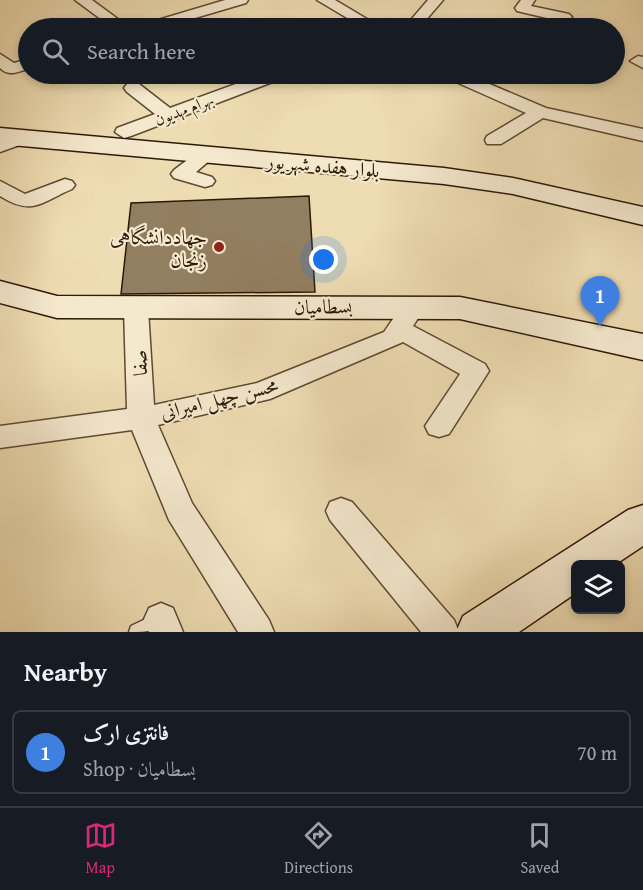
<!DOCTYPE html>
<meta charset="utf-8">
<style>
body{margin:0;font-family:"Gentium Book Plus",Amiri,serif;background:#242831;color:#f1f3f6}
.controls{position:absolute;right:18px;bottom:18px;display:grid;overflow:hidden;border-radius:9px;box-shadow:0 3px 9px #0003}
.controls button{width:54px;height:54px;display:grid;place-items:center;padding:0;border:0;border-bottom:2px solid #363941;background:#171b24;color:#f1f3f6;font:30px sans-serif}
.you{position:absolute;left:324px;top:260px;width:21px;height:21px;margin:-15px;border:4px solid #fff;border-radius:50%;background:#1a73e8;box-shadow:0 0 0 9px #1a73e833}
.badge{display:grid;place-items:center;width:39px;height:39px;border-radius:50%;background:#db2777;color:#fff;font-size:20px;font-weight:700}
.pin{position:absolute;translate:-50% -50px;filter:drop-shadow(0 2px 3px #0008)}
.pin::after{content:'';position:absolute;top:32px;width:21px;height:18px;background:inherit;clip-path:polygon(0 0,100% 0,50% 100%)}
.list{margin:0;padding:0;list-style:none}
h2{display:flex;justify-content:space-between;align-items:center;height:78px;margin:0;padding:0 24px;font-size:26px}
h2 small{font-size:20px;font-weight:400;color:#9ea1a6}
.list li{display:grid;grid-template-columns:39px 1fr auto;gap:18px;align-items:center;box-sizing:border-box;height:84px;margin:0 12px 12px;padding:0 12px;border:2px solid #363941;border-radius:9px}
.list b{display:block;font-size:22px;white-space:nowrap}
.list p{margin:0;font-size:20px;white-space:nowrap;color:#9ea1a6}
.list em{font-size:20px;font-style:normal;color:#9ea1a6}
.icon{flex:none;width:33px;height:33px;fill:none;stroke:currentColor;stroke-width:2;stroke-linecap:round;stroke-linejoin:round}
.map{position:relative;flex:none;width:643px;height:632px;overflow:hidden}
.search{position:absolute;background:#171b24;box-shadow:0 3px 9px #0003;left:18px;right:18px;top:18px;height:66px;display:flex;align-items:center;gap:15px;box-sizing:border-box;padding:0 21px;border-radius:33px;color:#9ea1a6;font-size:22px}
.sheet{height:174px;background:#171b24}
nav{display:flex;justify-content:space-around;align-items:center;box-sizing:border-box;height:84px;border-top:2px solid #363941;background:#171b24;font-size:16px;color:#9ea1a6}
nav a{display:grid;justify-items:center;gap:3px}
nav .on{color:#db2777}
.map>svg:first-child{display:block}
.building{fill:#927e60;stroke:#2e1808;stroke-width:1.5}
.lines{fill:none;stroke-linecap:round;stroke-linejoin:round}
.lane-casing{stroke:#5e4932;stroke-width:3}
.street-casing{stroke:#5e4932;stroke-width:3}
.secondary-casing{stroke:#2e1808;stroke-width:3}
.lane{fill:#f4e8cd;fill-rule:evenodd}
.street{fill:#f4e8cd;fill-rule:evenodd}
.secondary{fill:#f4e8cd;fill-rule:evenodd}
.poi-dot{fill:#8f2418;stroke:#f4e8cd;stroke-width:2}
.labels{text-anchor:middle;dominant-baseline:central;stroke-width:4.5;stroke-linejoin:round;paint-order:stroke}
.far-street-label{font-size:16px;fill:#2e1808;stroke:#f4e8cd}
.street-label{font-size:20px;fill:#2e1808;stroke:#f4e8cd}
.poi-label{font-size:20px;fill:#2e1808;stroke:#f4e8cd;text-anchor:end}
</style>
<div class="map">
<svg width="643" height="632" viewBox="0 0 643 632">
<rect width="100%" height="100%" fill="#eedcb2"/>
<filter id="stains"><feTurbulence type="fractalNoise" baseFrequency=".00333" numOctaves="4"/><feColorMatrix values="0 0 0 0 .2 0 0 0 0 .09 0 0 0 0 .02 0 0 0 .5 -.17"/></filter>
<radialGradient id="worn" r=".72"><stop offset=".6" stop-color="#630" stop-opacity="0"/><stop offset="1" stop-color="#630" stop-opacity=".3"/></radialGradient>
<!-- building -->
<path class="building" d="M309,196l6,96 -194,2 10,-91z"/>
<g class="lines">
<defs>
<path id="lane" d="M160,612l6,2 2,6c-6,12 -25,12 -39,12l2,-6z"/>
<path id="street" d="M75,0h17l38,28h-17z
M225,0h23l-2,3 -85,25h-23l3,-3z
M317,0h18l47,28h-18z
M428,0h15l-24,28h-15z
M521,0h14l-4,6 38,8 3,3 -8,5 -47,-11 -2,-3z
M0,54l14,9 14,-4v10c-11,3 -19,8 -28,-1z
M638,56l5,1v11l-13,-7z
M263,74h22l-2,4 -152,58 -7,2 -9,-6 2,-4 38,-14 -28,-22 -3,-4 3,-4h12l31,24z
M445,74h21l80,34 97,21v12l-100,-23 -42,26h-14l-2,-4 2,-4 39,-23 -79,-35z
M21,132l7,2 2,4 -2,4 -28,10v-13z
M206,149l10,6 -20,17 16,5 3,4 -3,4 -7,2 -31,-9 -3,-4 3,-4 25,-19z
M65,179l7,2 3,4 -3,4c-32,14 -40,27 -72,7v-15l25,13z
M414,298l8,2 4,6 -13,20 72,38 4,7 -40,63 -10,3 -10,-3 -4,-8 35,-52 -57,-32 -133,57 -112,26 34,78 77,117 5,12h-36l-69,-112 -37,-90 -132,18v-22l127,-17 -3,-100 4,-6 8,-2 8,2 4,6 6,96 103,-22 127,-51 22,-32z
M341,498l11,4 102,118 5,12h-38l-91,-112 -4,-9 4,-9z
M161,603l12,5 10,24h-34l-5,-13 5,-11z"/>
<path id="secondary" d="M0,128l444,40 69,10 130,29v18l-130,-31 -69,-10 -444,-40z
M0,281l57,15 403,1 183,37v26l-183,-41 -403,-1 -57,-15z
M643,505v41l-27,18h-40v29l-57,39h-63l7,-16 165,-106z"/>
</defs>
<!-- lane casing -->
<use href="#lane" class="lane-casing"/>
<!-- street casing -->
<use href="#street" class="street-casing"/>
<!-- secondary casing -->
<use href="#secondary" class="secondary-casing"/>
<!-- lane -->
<use href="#lane" class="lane"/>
<!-- street -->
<use href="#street" class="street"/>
<!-- secondary -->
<use href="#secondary" class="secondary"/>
</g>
<!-- markers -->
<circle class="poi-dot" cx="219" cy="247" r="6"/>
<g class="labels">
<!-- far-street labels -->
<g class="far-street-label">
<text transform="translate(184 109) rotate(-21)">بهرام مهدیون</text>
</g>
<!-- street labels -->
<g class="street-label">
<text transform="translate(323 165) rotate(5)">بلوار هفده شهریور</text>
<text transform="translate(323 306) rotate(-1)">بسطامیان</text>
<text transform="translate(139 363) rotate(-93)">صفا</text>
<text transform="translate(219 398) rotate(-14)">محسن چهل امیرانی</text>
</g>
<!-- poi labels -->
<g class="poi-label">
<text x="207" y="236">جهاددانشگاهی<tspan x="207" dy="23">زنجان</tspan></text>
</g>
</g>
<rect width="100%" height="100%" filter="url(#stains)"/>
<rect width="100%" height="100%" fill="url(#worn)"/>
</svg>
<div class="controls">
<button><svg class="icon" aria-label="layers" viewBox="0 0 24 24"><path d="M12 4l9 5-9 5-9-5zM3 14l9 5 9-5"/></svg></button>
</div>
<div class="you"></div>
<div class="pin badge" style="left:600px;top:326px;background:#3f7fe0">1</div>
<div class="search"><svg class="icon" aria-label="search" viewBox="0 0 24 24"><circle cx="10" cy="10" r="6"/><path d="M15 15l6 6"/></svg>Search here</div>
</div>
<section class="sheet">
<h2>Nearby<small></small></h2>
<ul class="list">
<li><span class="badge" style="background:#3f7fe0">1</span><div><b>فانتزی ارک</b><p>Shop · بسطامیان</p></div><em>70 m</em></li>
</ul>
</section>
<nav>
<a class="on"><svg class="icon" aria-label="map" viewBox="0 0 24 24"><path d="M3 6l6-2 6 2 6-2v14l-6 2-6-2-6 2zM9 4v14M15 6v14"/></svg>Map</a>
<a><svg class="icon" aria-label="directions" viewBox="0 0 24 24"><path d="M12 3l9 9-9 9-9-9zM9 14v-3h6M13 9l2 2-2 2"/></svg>Directions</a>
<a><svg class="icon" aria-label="saved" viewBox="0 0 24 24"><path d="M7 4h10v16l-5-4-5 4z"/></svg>Saved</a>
</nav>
